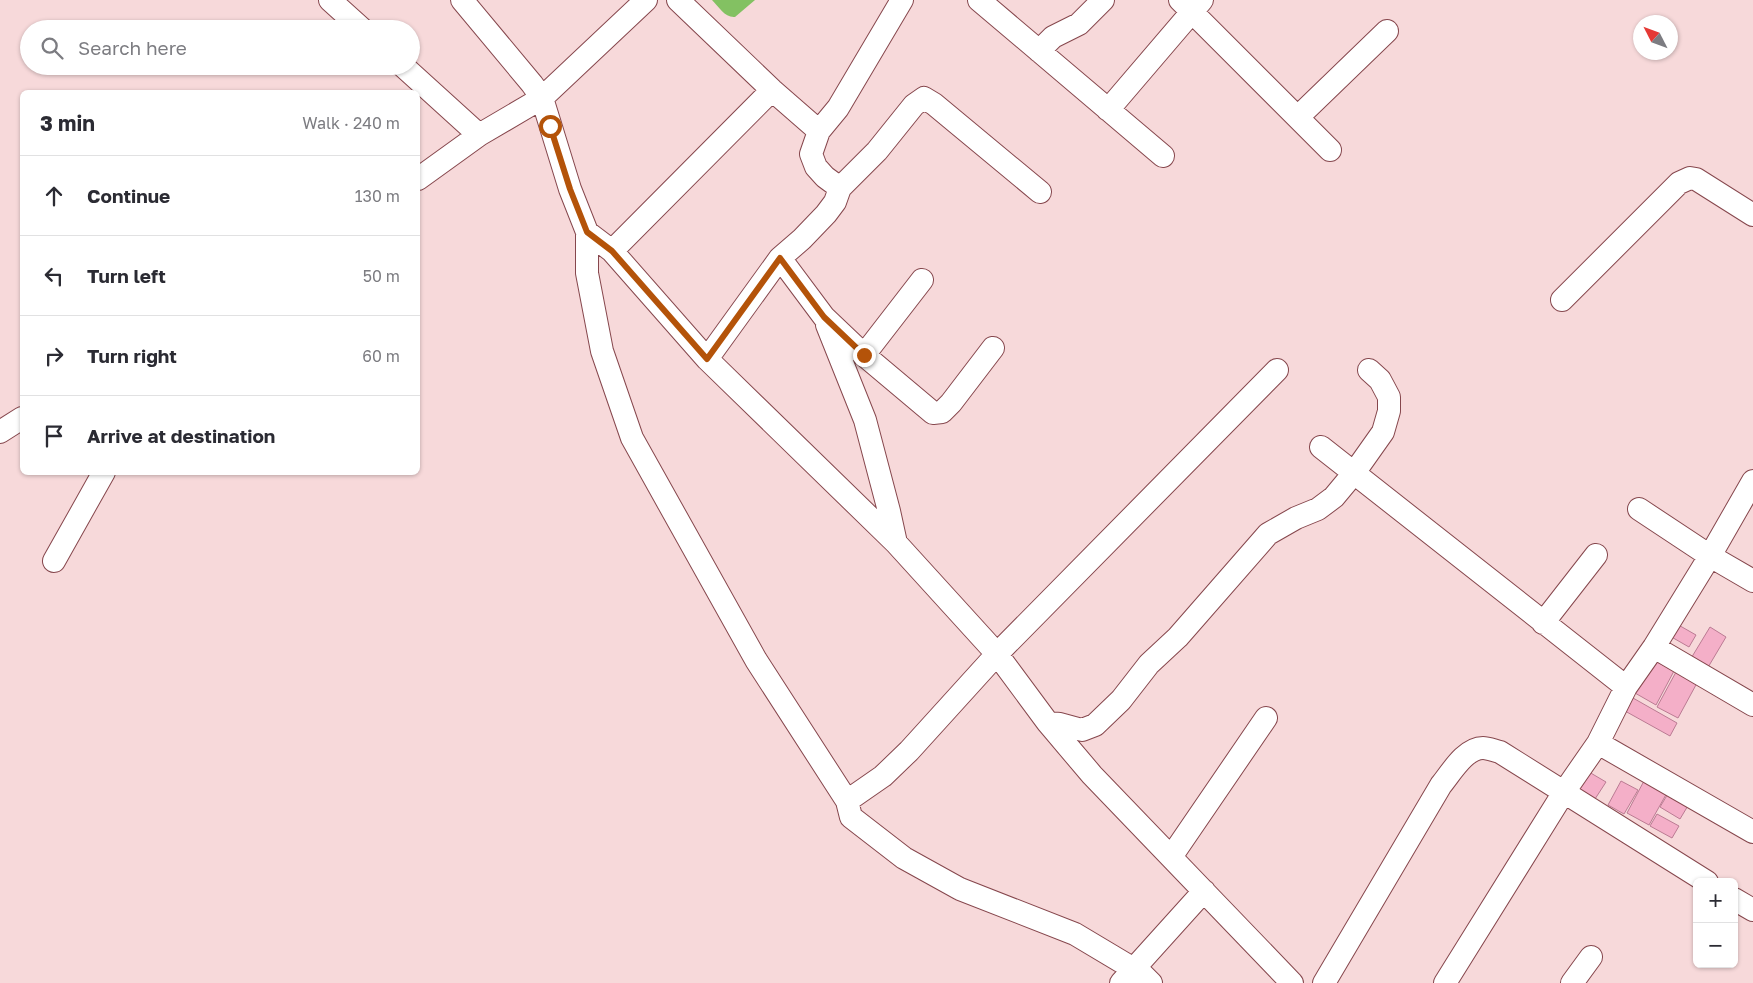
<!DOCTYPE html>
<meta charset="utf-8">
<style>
body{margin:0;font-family:"Golos Text",sans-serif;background:#f7f7f7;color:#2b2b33}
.controls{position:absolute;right:15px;bottom:15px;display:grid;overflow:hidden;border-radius:8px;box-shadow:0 1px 4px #0004}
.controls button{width:45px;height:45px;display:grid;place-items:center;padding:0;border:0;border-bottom:1px solid #e1e1e2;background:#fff;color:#2b2b33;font:25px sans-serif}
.compass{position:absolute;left:1633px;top:15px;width:45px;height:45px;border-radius:50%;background:#fff;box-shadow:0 1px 4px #0004;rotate:312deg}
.stop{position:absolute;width:15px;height:15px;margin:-11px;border:4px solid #b45309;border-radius:50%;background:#fff}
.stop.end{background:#b45309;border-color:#fff;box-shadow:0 1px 5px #0008}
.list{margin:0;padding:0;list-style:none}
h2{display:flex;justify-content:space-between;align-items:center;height:65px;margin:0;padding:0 20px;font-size:21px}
h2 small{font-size:16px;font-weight:400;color:#7c7c81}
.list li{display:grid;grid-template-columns:32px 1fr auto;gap:15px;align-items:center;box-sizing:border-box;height:80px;padding:0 20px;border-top:1px solid #e1e1e2}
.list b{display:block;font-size:19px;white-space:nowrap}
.list em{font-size:16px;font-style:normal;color:#7c7c81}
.icon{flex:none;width:28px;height:28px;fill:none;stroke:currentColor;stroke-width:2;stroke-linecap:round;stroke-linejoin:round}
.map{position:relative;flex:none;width:1753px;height:983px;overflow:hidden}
.search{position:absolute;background:#fff;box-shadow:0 1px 4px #0004;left:20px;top:20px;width:400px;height:55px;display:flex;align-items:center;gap:12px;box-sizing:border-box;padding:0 18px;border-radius:28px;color:#7c7c81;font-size:19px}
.panel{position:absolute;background:#fff;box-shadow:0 1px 4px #0004;left:20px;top:90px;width:400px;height:385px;border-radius:8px}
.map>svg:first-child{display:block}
.water{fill:#83c162}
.building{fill:#f4afc8;stroke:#bb7b93}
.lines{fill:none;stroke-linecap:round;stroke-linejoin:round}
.minor-casing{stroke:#86474d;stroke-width:24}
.minor{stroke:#fff;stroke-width:22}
.route{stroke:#b45309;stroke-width:6}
</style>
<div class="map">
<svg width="1753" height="983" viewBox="0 0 1753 983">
<rect width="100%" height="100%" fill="#f7d9da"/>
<!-- water -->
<path class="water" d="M712,0h43l-20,17c-10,1 -16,-10 -23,-17z"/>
<!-- building -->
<path class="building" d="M1675,623l21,12 -7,12 -21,-12z
M1710,627l16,10 -19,32 -17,-9z
M1653,660l21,11 -18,34 -21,-12z
M1676,672l21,11 -19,35 -21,-11z
M1633,698l44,25 -7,13 -45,-25z
M1589,772l17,10 -11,17 -16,-10z
M1645,779l23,12 -19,34 -22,-12z
M1621,781l17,9 -14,24 -16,-9z
M1669,792l20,12 -9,15 -20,-12z
M1657,814l22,12 -7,12 -22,-12z"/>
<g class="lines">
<defs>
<path id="minor" d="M330,0l32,29
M462,0l70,84 10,14 28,91 17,43 25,19 95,108 189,184 101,111 51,69 44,52 200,208
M678,0l94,90 47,41
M979,0l184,156
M1180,0l150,150
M1039,51l14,-14 26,-13 24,-24
M403,66l76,69
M1108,110l94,-110
M1298,117l89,-86
M418,179l61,-44 63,-37 104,-98
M840,188l37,-37 37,-46 10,-7 10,6 106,88
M587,232v41l15,78 30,87 124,222 91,141
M612,251l160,-161
M780,258l44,59 40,38 69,58 9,-1 9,-9 42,-55
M1562,300l117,-117 11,-5 6,1 57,36
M827,325l38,95 24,91 7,32
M864,355l58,-75
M707,359l73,-101 22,-19 24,-25 9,-12 5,-14 -15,-11 -9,-10 -5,-13 8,-23 19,-23 64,-108
M0,432l22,-14
M1321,447l305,240
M1639,509l71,47 43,25
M54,561l50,-89
M1543,623l53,-68
M1654,647l99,58
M1048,723l12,1 22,6 13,-5 26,-25 28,-36 29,-27 90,-103 28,-16 22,-9 16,-12 20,-24 29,-41 6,-21v-14l-9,-17 -11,-10
M1598,743l155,89
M1171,857l95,-139
M1734,899l19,11
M1121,983l83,-92
M1151,983l-9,-9 -67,-40 -115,-45 -56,-31 -53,-41 -4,-16 36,-25 26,-25 88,-97 280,-284
M1324,983l117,-198c10,-12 24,-37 42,-37 5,0 12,3 17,4l207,130
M1445,983l119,-191 34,-49 28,-56 28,-40 56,-91 43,-75
M1572,983l19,-26"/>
</defs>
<!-- minor casing -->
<use href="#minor" class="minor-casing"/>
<!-- minor -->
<use href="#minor" class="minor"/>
</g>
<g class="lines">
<!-- route -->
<path class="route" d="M550,126l20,63 17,43 25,19 95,108 73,-101 44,59 40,38"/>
</g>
</svg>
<div class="controls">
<button>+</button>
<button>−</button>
</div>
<svg class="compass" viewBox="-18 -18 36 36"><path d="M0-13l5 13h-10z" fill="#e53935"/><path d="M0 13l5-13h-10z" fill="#7c7c81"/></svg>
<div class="stop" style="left:550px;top:126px"></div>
<div class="stop end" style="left:864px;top:355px"></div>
<div class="search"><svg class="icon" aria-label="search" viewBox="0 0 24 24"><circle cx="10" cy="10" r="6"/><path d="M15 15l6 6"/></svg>Search here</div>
<section class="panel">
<h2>3 min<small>Walk · 240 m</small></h2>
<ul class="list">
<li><svg class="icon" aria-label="ahead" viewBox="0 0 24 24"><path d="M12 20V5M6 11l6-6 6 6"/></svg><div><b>Continue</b></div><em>130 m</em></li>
<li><svg class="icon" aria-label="left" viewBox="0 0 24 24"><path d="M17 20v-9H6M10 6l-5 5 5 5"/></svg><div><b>Turn left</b></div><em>50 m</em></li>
<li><svg class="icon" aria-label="right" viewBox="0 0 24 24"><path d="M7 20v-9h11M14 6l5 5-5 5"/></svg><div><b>Turn right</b></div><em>60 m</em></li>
<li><svg class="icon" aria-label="arrive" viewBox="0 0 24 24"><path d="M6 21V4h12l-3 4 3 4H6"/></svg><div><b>Arrive at destination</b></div></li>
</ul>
</section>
</div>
